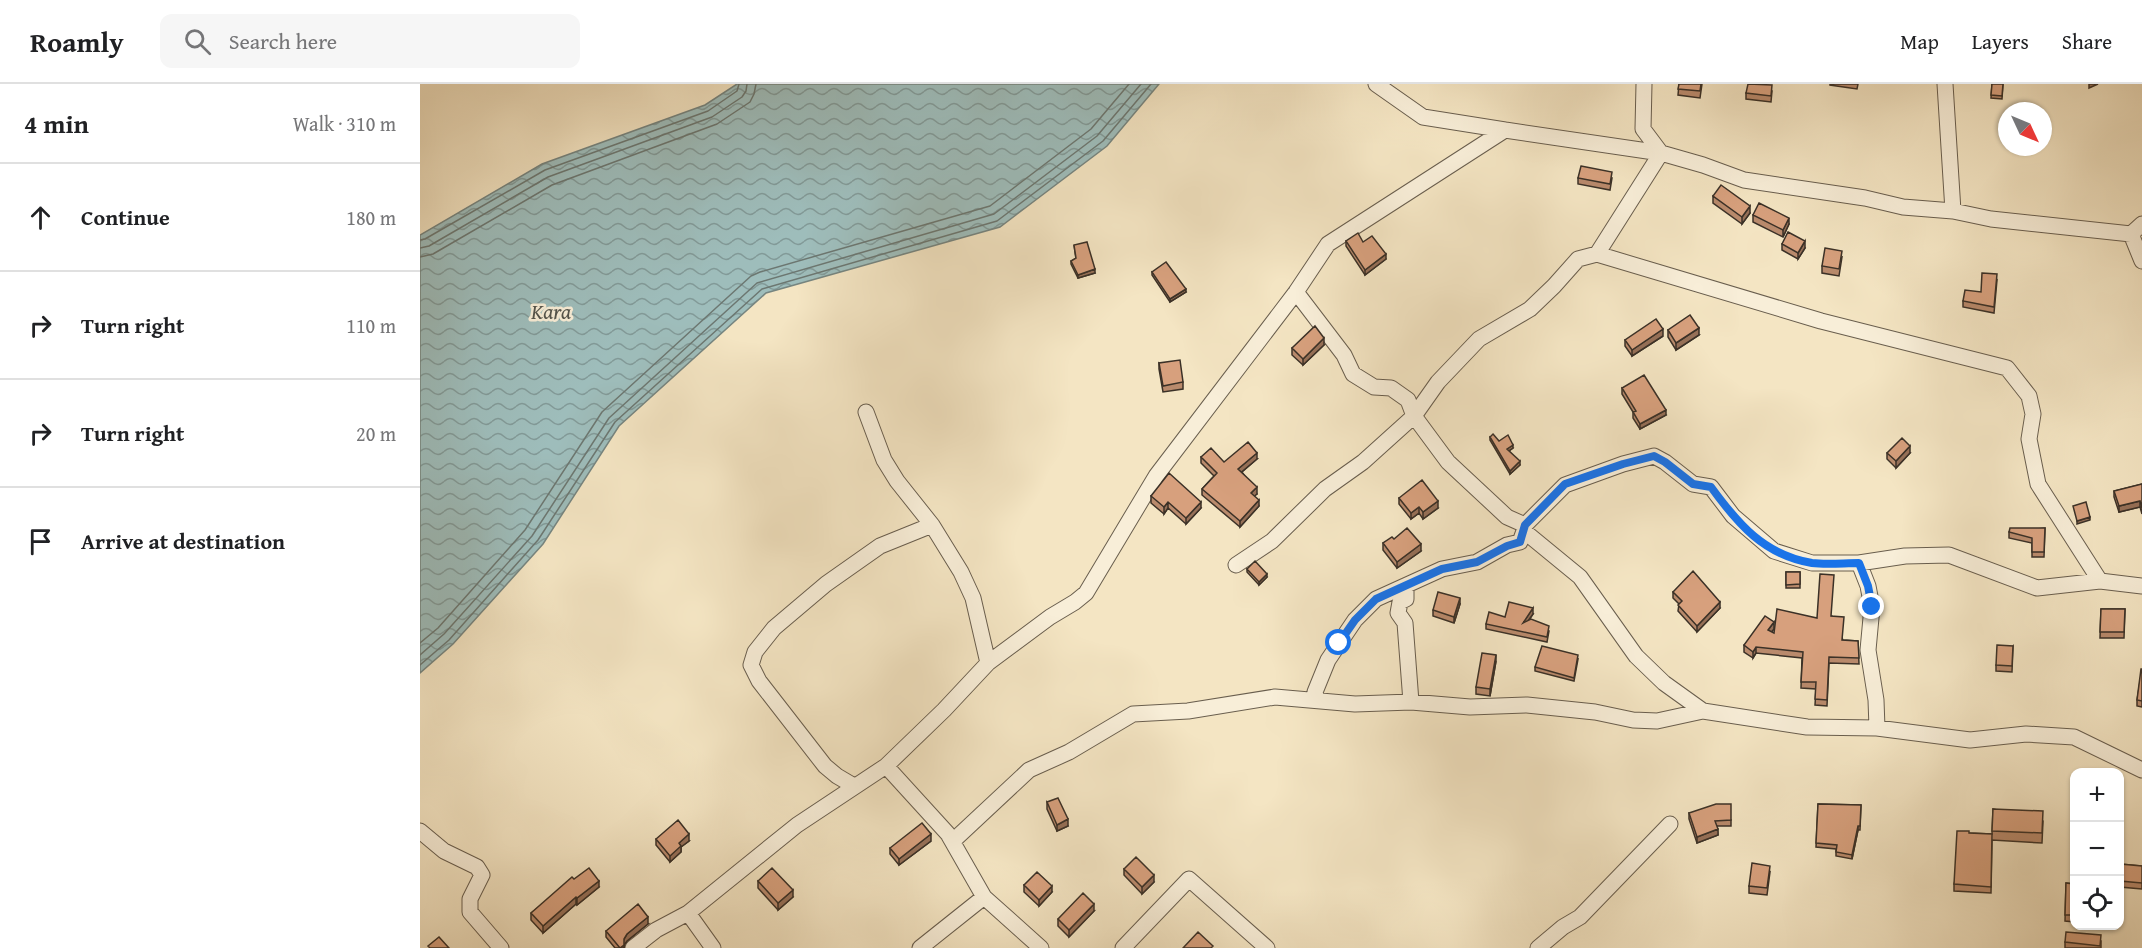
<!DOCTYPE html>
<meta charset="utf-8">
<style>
body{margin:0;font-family:"Gentium Book Plus",serif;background:#f6f6f6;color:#202124}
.controls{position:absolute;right:18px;bottom:18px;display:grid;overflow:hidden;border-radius:12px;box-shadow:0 2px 4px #0004}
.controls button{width:54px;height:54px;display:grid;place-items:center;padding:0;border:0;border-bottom:2px solid #e0e0e0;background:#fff;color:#202124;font:30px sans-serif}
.compass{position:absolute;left:1578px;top:18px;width:54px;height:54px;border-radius:50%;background:#fff;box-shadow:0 2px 4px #0004;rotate:134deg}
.stop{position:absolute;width:18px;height:18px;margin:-14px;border:4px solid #1a73e8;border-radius:50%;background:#fff}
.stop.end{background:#1a73e8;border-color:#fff;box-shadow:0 2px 6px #0008}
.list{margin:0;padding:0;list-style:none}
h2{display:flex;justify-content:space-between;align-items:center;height:78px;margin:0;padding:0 24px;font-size:26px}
h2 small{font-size:20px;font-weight:400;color:#757577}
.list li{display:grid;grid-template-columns:39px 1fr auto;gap:18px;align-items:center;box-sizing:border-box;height:108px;padding:0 24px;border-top:2px solid #e0e0e0}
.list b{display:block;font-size:22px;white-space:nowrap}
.list em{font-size:20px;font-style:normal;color:#757577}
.icon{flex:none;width:33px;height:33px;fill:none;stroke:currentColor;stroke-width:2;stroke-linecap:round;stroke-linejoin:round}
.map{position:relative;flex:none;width:1722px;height:864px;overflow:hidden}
header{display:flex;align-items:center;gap:36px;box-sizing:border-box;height:84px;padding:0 30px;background:#fff;border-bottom:2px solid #e0e0e0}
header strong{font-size:28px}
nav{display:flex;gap:33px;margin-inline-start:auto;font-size:21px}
.search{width:420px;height:54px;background:#f6f6f6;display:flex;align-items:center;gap:15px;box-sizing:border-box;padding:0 21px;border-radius:12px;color:#757577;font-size:22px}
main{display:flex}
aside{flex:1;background:#fff}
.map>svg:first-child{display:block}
.water{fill:url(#water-waves);stroke:#768580;stroke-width:1.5}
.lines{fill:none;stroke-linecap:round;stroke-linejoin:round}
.shore{stroke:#6c7771;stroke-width:1.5}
.minor-casing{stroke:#695e4e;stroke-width:17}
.minor{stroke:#f8eed8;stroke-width:15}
.wall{fill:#b98a6c;stroke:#3b3127;stroke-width:1.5}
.shaded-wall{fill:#967058;stroke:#3b3127;stroke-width:1.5}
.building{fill:#d7a07d;stroke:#3b3127;stroke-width:1.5}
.route{stroke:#1a73e8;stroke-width:8}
.labels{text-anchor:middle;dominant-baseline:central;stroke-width:5;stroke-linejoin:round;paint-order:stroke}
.water-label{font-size:22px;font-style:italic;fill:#54544c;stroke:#f8eed8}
</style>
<header>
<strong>Roamly</strong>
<div class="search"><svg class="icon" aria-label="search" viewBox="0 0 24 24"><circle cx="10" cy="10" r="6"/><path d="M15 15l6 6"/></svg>Search here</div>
<nav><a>Map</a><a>Layers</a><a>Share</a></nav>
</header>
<main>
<aside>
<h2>4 min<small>Walk · 310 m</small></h2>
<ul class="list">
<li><svg class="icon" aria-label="ahead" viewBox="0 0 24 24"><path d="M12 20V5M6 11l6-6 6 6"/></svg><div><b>Continue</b></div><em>180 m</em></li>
<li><svg class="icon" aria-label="right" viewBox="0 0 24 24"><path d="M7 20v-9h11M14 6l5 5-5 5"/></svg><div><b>Turn right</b></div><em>110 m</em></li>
<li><svg class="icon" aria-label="right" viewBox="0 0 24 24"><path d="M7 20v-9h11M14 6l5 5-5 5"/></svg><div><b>Turn right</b></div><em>20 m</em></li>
<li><svg class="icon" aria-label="arrive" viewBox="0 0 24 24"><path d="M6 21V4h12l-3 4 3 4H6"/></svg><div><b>Arrive at destination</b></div></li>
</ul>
</aside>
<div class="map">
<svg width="1722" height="864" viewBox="0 0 1722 864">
<defs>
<pattern id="water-waves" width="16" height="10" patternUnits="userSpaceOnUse" patternTransform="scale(1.5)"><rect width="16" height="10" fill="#9ebdbb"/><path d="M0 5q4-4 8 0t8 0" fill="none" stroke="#829a98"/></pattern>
</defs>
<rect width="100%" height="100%" fill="#f4e5c3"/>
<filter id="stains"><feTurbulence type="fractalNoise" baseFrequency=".00333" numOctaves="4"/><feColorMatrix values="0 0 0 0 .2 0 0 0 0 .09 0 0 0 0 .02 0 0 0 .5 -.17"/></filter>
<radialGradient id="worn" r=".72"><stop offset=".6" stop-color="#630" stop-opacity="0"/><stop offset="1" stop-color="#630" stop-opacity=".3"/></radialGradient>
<!-- water -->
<path class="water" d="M317,0h422l-52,62 -107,81 -234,66 -147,133 -76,118 -90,100 -33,29v-438l122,-71 163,-59z"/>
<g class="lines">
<!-- shore -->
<path class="shore" d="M0,156l5,-1 120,-69 163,-59 29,-20 2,-7
M0,164l9,-2 119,-69 164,-60 30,-20 4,-6 1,-7
M0,173l13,-3 119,-69 165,-61 33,-22 4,-8 2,-10
M0,559l18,-15 87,-98 77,-118 149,-136 9,-4 230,-66 101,-77 38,-45
M0,571l24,-21 88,-98 77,-118 148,-135 237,-69 103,-78 44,-52
M0,581l29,-25 89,-100 77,-118 147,-133 235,-68 106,-80 48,-57"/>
<defs>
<path id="minor" d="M956,0l47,33 82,13
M1224,0l-1,45 18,24
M1525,0l8,127
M1711,150l11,27
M1177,170l64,-101
M876,208l48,63 9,19 21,13 17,1 17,12 6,16 34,46 59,55 18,8 -1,6 56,46 56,79 28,27 39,28 104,16 70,1 93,12 56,-6 48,3 68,33
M446,328l18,48 13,21 35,44 29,47 12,26 15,65
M1105,441l40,-40 58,-21 31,-8 11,6 28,22 18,3 22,29 41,35 38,12h47l46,-7 44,-1 88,33 63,-7 42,5
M1439,479l9,23 4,21 -4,43 8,50 1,28
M816,481l36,-24 53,-52 38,-27 51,-46 24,-34 41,-43 51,-30 24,-23 24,-27 19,-5 224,67 186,47 22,28 4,18 -4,25 9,45 62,97
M986,502v13l-6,3 -2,11 7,10 6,79
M897,616l-2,-8 13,-32 27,-40 21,-21 66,-30 35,-7 30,-17 13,-3 4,-11
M466,682l62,68 36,63 57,51
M434,702l-17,-10 -12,-10 -66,-85 -8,-16 4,-13 19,-24 52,-44 54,-38 52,-21
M0,747l24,20 33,16 5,8 -12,24v13l31,36
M533,757l76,-71 40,-18 64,-38 55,-3 87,-14 80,7 56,-2 59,5 57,-2 68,7 38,8 24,1 46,-10
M268,829l25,35
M213,864l23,-18 32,-17 109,-88 89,-59 58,-56 44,-47 62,-46 25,-15 11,-9 70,-117 140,-184 32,-48 177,-114 156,23 42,12 41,15 121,18 38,9 50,4 38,8 140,15 11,-10
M500,864l64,-51
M703,864l66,-69 78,69
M1118,864l25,-21 17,-10 90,-93"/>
</defs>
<!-- minor casing -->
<use href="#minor" class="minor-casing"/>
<!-- minor -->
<use href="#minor" class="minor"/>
</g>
<!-- wall -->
<path class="wall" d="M1259,0h23l-2,14 -22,-3z
M1410,0h28l-1,5 -27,-4z
M1572,0h11l-1,15 -11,-1z
M1352,7l-1,11 -25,-3v-6z
M1158,94h34l-2,12 -32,-6z
M1293,112l37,17 -8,11 -29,-21z
M1333,131l36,9 -6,13 -30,-15z
M926,157l17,1 23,17 -21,16 -19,-29z
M1362,160l23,4 -7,11 -16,-9z
M654,161l21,28 -17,5 -7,-14v-3l5,-2z
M1422,173l-3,19 -17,-3v-7z
M732,188l34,20 -16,10 -18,-27z
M1577,196l-3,33 -31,-6v-6l18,-9z
M1248,246l31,5 -23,15 -8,-13z
M1243,252l-31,20 -7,-10v-6z
M904,261l-21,20 -11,-10v-7z
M739,279l24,19v7l-20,3 -4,-23z
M1202,304l44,27 -26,14 -7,-11v-6l-11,-18z
M1070,353l9,4 14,7 -4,3 11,14 -10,9 -20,-34z
M1467,369h23l-14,15 -9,-9z
M781,373l23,5 33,-3 -15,13 15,22 -3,2 5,10 -19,21 -38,-32v-6l12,-13 -13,-13z
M1722,400v30l-2,-7 -21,5 -5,-15v-6z
M731,412l50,12 -15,16 -18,-16 -4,6 -13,-11z
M979,414l39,10 -15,11 -4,-6 -8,6 -12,-15z
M1625,444l-1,29h-12v-14l-23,-5v-6z
M974,455l27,12 -24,17 -14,-18v-7z
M827,485l20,8 -8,8 -12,-13z
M1366,488h14v16h-14z
M1253,508l47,16 -23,24 -19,-21 1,-7 -6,-6z
M1040,520l-6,19 -21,-7v-6z
M1681,525h24l-1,29h-24z
M1113,530l-4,6 20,11 -2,11 -61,-13v-5l19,-7z
M1412,532l11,24 15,1 1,23 -30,-1 -2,43 -12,-1 1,-16 -15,-1 1,-30 -46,-5 -3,5 -9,-6v-7l30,-16 -3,3 3,1 43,-15z
M1593,562l-1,26 -16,-1v-6z
M1158,575l-4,22 -39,-10v-4z
M1076,577l-6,35 -14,-2v-7z
M1722,585v38l-5,-1v-6z
M627,718l21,24 -11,5 -10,-22z
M1398,720l43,1 -1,25h-2l-6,29 -16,-3v-7l-20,-2z
M1573,725l50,12 -1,22 -50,-3 -1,53 -37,-2v-7l15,-51 23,1z
M1269,729l42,7v6h-14l1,9 -21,8 -8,-24z
M236,755l33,2 -8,6v5l-11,10 -14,-17z
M511,757l-32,24 -9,-11v-6z
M1700,780l22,2v23l-22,-2z
M704,785l30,13 -12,12 -18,-19z
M1350,788l-3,23 -18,-2v-7z
M154,795l25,8 -22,18 -1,-1 -33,29 -12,-13v-7z
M338,797l35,16 -15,13 -20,-22z
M1646,799l8,1v38l-9,-1z
M604,801l28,7 -13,14 -15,-14z
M674,827l-25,26 -11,-11v-7z
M228,840l-21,17 -3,4v3h-9l-9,-11v-6z
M1681,857v7h-36v-6z"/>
<!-- shaded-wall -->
<path class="shaded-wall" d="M1669,0h9l-9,4z
M1330,122v7l-8,11v-7z
M1369,134v6l-6,13v-7z
M1385,157v7l-7,11v-6z
M966,170v5l-21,16v-5z
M675,185v4l-17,5v-3z
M766,205v3l-16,10v-3z
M1279,244v7l-23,15v-7z
M1243,245v7l-31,20v-6z
M904,254v7l-21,20v-6z
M1246,326v5l-26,14v-5z
M1093,361v3l-6,4v-3z
M1490,362v7l-14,15v-7z
M837,369v6l-19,16v-6z
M1100,377v4l-10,9v-3z
M837,403v7l-6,5v-6z
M839,416v6l-19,21v-6z
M1018,417v7l-15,11v-7z
M1720,417v6l-21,5v-6z
M748,418v6l-4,6v-7z
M781,418v6l-15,16v-6z
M999,423v6l-8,6v-6z
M1670,433v3l-13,4v-3z
M1001,460v7l-24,17v-6z
M847,490v3l-8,8v-3z
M1040,514v6l-6,19v-6z
M1300,518v6l-23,24v-6z
M1113,524v6l-10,14v-5z
M1354,538v7l-6,7v-6z
M1336,563v6l-3,5v-6z
M1076,571v6l-6,35v-7z
M648,735v7l-11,5v-6z
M1438,742v4l-6,29v-4z
M1298,745v6l-21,8v-6z
M269,750v7l-8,6v5l-11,10v-6l9,-13z
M511,750v7l-32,24v-6z
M734,791v7l-12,12v-7z
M179,797v6l-22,18v-7z
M632,802v6l-13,14v-6z
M373,806v7l-15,13v-7z
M156,813v7l-33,29v-7z
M674,820v7l-25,26v-7z
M228,833v7l-21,17 -3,4v3h-4l4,-9 3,-5z"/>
<!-- building -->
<path class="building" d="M1259,0h22l-1,7 -22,-2z
M1328,0l24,1 -1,11 -25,-3z
M1572,0h11l-1,12 -11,-1z
M1161,82l31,6 -2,12 -32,-6z
M1301,101l29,21 -8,11 -29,-21z
M1339,119l30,15 -6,12 -30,-15z
M1368,148l17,9 -7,12 -16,-9z
M938,149l5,9 9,-6 14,18 -21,16 -19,-29z
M667,158l8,27 -17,6 -7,-14 5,-3 -2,-13z
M1405,164l17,3 -3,18 -17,-3z
M746,178l20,27 -16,10 -18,-27z
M1562,189l15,1 -3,33 -31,-6 2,-11 16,2z
M1270,231l9,13 -23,15 -8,-13z
M1236,235l7,10 -31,21 -7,-10z
M895,242l9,12 -21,21 -11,-11z
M760,276l3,22 -20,4 -4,-23z
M1224,291l22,35 -26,14 -7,-12 3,-1 -14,-23z
M1073,350l6,7 9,-6 5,10 -6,4 13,12 -10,10 -20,-34z
M1482,354l8,8 -14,15 -9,-8z
M828,358l9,11 -19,16 19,18 -6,6 8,7 -19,21 -38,-32 15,-16 -16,-16 10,-9 13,14z
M749,389l32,29 -15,16 -18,-16 -4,5 -13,-11z
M1002,396l16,21 -15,11 -4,-5 -8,6 -12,-15z
M1722,400v24l-2,-7 -21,5 -5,-15z
M1666,418l4,15 -13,4 -4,-15z
M987,444l14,16 -24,18 -14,-19 9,-6 2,2z
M1590,444h35l-1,24h-12v-14l-23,-6z
M835,477l12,13 -8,8 -12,-13z
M1273,487l27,31 -23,24 -19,-21 4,-4 -9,-9z
M1366,488h14v12l-14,1z
M1400,490l14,1 -3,41 13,1 -2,23 16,1 1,17 -30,-1 -2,43 -12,-1 1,-17h-15l2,-30 -47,-5 -3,5 -9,-7 21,-29 9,6 -6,8 6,3 3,-24 40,9z
M1018,508l22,6 -6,19 -21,-7z
M1089,518l24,6 -10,15 8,-4 18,7 -2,11 -61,-13 3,-12 16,5z
M1681,525h24l-1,23h-24z
M1577,561l16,1 -1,20 -16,-1z
M1122,562l36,9 -4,23 -39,-11z
M1062,569l14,2 -6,34 -14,-2z
M1721,585h1v32l-5,-1z
M638,714l10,21 -11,6 -10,-23z
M1296,720h15v16l-16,1 3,8 -21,8 -8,-24z
M1398,720l43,1 -1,21h-2l-6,29 -16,-3 1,-7 -21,-2z
M1573,725l50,2 -1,22 -50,-2z
M258,736l11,14 -10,9 2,3 -11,10 -14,-17z
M502,739l9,11 -32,25 -9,-11z
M1537,747h12v2l23,1 -1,53 -37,-3z
M716,773l18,18 -12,12 -18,-18z
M1332,779l18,3 -3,22 -18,-2z
M1700,780l22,2v17l-22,-2z
M169,784l10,13 -22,17 -1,-1 -33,29 -12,-13 41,-36 2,2z
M352,784l21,22 -15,13 -20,-22z
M617,788l15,14 -13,14 -15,-15z
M1646,799l8,1v31h-9z
M663,809l11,11 -25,26 -11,-11z
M218,820l10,13 -21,17 -3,5v6l-4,3 -14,-17z
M778,848l15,14 -2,2h-28z
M1646,848l35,3 -1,11 -35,-4z
M19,853l10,11h-19l-2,-2z"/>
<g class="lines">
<!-- route -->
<path class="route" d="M919,559l16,-23 21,-21 66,-30 35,-7 30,-16 13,-4 5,-17 40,-41 58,-20 31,-8 11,6 28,22 18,3c27,37 53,68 101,76 15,2 32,0 47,0l9,23 4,21"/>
</g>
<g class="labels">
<!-- water labels -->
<g class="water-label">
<text x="131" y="227">Kara</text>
</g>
</g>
<rect width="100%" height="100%" filter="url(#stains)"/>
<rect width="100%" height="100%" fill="url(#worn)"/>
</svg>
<div class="controls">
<button>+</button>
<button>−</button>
<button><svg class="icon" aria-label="locate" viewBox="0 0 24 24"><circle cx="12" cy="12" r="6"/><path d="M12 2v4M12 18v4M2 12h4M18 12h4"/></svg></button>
</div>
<svg class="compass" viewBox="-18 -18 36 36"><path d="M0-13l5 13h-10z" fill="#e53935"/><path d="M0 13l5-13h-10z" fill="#757577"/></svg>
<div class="stop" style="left:919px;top:559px"></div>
<div class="stop end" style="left:1452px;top:523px"></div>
</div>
</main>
